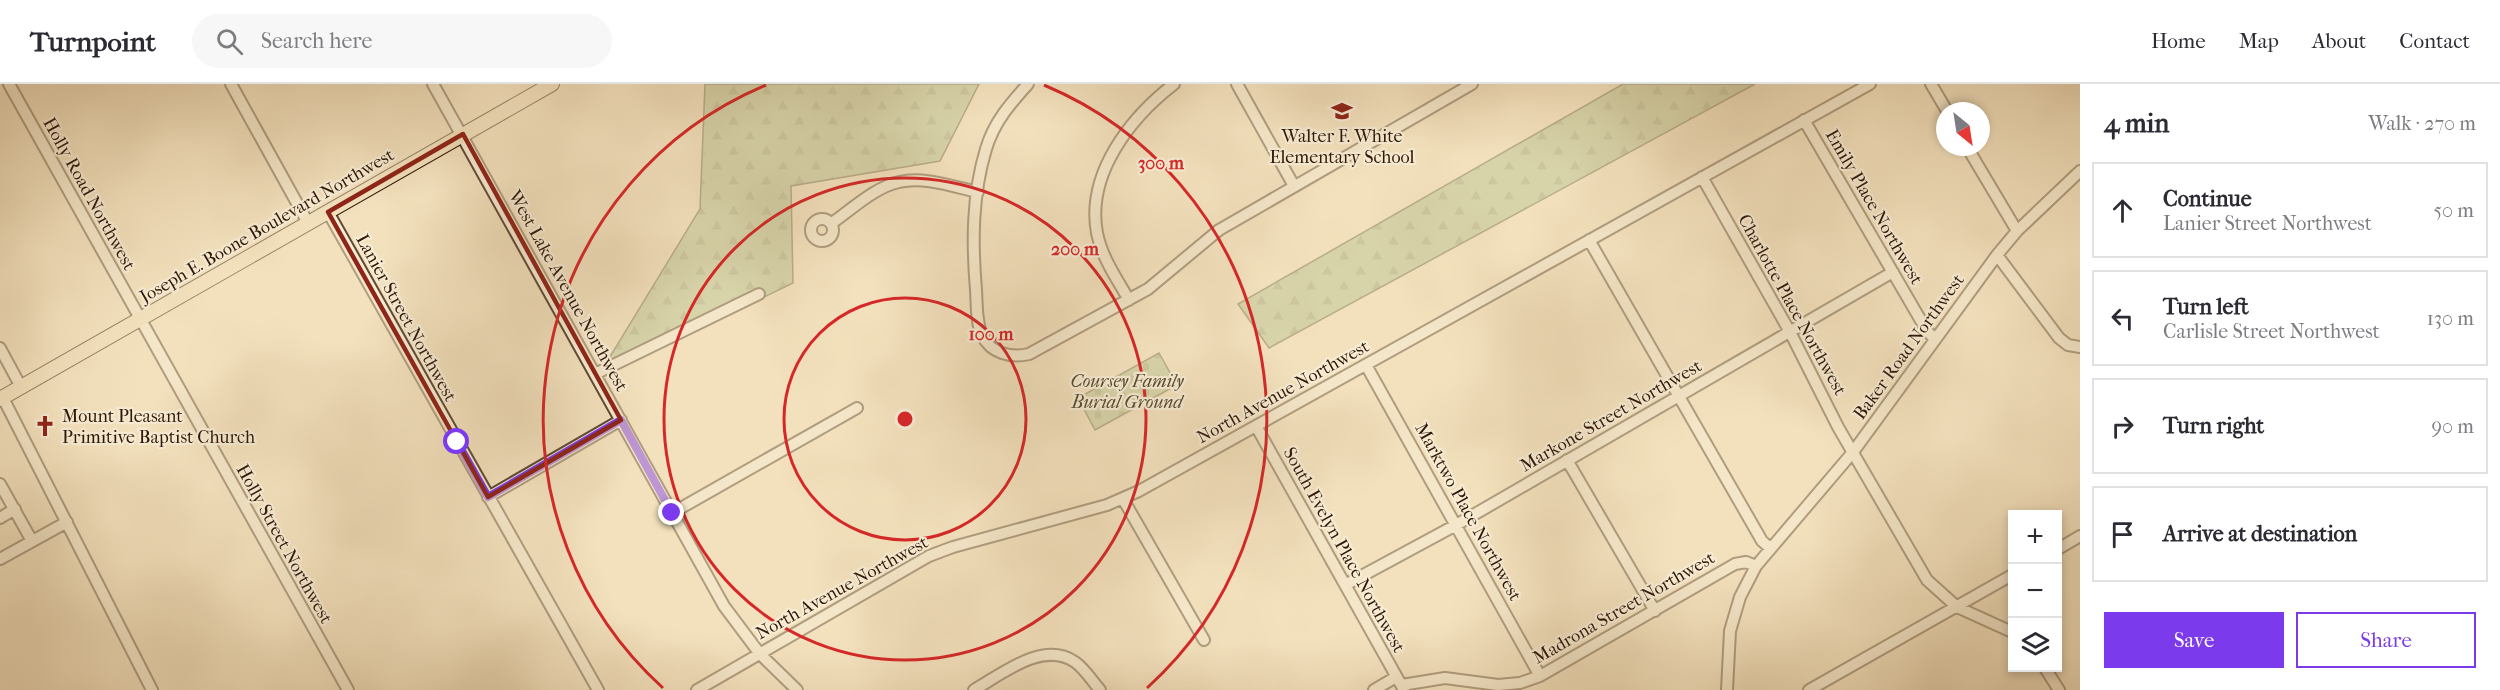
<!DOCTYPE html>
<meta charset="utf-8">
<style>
body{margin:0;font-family:"IM FELL French Canon",serif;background:#f7f7f7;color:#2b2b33}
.controls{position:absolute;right:18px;bottom:18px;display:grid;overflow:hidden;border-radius:0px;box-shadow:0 3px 9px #0003}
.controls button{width:54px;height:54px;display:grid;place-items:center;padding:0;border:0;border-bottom:2px solid #e1e1e2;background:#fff;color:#2b2b33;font:30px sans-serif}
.compass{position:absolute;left:1936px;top:18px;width:54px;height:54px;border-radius:50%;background:#fff;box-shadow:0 3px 9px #0003;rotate:150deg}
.stop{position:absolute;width:18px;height:18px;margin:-14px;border:4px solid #7c3aed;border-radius:50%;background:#fff}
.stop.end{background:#7c3aed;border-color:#fff;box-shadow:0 2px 6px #0008}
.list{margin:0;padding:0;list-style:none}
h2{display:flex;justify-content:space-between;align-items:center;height:78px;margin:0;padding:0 24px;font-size:26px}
h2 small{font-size:20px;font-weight:400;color:#7c7c81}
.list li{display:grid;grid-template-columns:39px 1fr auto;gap:18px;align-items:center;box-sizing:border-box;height:96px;margin:0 12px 12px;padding:0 12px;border:2px solid #e1e1e2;border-radius:0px}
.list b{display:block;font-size:22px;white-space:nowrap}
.list p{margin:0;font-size:20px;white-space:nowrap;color:#7c7c81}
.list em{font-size:20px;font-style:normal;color:#7c7c81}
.actions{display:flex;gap:12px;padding:18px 24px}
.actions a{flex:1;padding:14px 0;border:2px solid #7c3aed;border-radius:0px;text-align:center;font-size:21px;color:#7c3aed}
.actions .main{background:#7c3aed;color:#fff}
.icon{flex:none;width:33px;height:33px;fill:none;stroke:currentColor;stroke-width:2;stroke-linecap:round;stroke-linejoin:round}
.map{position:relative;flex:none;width:2080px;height:606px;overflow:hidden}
header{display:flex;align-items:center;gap:36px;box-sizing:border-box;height:84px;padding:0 30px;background:#fff;border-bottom:2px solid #e1e1e2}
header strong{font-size:28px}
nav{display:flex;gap:33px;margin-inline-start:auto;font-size:21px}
.search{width:420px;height:54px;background:#f7f7f7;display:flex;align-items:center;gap:15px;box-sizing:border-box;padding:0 21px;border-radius:33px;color:#7c7c81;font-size:22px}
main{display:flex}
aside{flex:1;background:#fff}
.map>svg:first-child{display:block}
.forest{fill:url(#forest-firs);stroke:#746d4c;stroke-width:1.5}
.cemetery{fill:url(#cemetery-stones);stroke:#746d4c;stroke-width:1.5}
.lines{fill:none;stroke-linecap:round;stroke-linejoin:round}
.minor-casing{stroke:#604a34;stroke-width:14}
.major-casing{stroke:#2f1706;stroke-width:16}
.minor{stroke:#f7ecd4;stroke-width:10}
.major{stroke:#f3e1bd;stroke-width:14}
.route{stroke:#7c3aed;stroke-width:8}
.marked{fill:none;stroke:#8f2418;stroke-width:4.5;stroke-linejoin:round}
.ring{fill:none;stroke:#d62828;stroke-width:3}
.labels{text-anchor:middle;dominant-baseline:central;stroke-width:4.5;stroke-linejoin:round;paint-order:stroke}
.poi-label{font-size:18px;fill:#2f1706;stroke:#f7ecd4}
.street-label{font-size:18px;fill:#2f1706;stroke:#f7ecd4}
.park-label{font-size:18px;font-style:italic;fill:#584b30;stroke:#f7ecd4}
.centre{fill:#d62828;stroke:#f7ecd4;stroke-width:3}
.ring-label{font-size:18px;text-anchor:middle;font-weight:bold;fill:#d62828;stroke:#f7ecd4;stroke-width:4.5;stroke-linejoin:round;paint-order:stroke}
</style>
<header>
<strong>Turnpoint</strong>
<div class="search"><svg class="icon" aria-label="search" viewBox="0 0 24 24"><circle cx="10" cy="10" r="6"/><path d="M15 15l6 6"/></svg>Search here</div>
<nav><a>Home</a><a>Map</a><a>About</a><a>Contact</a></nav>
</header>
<main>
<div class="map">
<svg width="2080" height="606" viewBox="0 0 2080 606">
<defs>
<pattern id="forest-firs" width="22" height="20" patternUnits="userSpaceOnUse" patternTransform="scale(1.5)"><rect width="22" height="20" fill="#b9c393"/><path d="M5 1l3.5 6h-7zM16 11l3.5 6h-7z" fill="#9fa77d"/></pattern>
<pattern id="cemetery-stones" width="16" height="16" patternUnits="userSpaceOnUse" patternTransform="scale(1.5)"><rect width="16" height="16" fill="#b9c393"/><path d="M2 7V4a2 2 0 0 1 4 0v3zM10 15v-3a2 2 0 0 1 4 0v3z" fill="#9fa77d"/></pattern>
</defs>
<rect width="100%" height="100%" fill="#f3e1bd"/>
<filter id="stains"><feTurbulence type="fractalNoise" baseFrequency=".00333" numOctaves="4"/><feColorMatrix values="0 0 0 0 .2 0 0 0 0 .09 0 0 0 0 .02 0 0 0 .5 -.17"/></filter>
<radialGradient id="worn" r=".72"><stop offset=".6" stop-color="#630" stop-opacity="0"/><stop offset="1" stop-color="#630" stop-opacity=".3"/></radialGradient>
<!-- forest -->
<path class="forest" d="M705,0h274l-39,77 -149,25 2,97 -196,95 103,-169z
M1623,0h132l-486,264 -31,-44z"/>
<!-- cemetery -->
<path class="cemetery" d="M1159,269l18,32 -82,45 -17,-32z"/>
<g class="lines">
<defs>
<path id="minor" d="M9,0l339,606
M231,0l77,139
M433,0l291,522 36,48 37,36
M1028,0c-18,20 -34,38 -42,65 -14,46 -14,94 -10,141 1,15 0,32 6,45 9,19 29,23 47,19l119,-65 71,-59 253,-146
M1237,0l57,102
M1931,0l16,27
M1804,36l123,211 8,8
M1967,63l50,84
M1702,93l88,155 48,95 89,153 30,27 55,25
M328,128l270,478
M811 146a11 11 0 1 1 22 0a11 11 0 1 1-22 0Z
M832,139c20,-14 43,-36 67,-41 25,-6 55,5 79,10
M1589,156l173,301 7,6
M1997,171l62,83 9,7 12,2
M1129,216c-12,-21 -27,-42 -32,-67 -11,-59 33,-115 77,-149
M0,264l21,39
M1366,281l174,311
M595,290l164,-80
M3,314l149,292
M1256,342l148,264
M1567,376l88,151
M0,400l32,57
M488,413l133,-77
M1123,415l81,141
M672,429l185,-105
M0,434l15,-9
M2058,465l22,-13
M0,475l67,-37
M1345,501l111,-60 437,-253
M2045,584l14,22
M1402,601l43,-7 53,7 22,-2 20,-7 195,-112 11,-2 10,4
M697,606l232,-134 24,-9 154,-42 32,-14 731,-407
M974,606c28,-16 69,-50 101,-28 10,7 17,19 25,28
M1374,606l22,-13
M1727,606l3,-59 10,-34 16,-31 97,-114 144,-197 20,-24 63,-60
M1809,606l203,-115"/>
<path id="major" d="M0,315l552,-315"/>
</defs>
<!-- minor casing -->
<use href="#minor" class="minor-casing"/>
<!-- major casing -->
<use href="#major" class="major-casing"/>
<!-- minor -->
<use href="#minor" class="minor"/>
<!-- major -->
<use href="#major" class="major"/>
</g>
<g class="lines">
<!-- route -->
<path class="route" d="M457,358l31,55 133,-77 51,93"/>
</g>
<!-- marked area -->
<path d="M0 0H2080V606H0ZM463,50l158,286 -133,77 -160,-285z" fill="#f3e1bd" fill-opacity=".55" fill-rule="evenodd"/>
<path class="marked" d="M463,50l158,286 -133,77 -160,-285z"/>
<!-- distance rings -->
<g class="ring">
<circle cx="905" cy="335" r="121"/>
<circle cx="905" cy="335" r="241"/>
<path d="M663 604A362 362 0 0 1 766 1M1044 1A362 362 0 0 1 1147 604"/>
</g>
<!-- icons -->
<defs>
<symbol id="school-bare" viewBox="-9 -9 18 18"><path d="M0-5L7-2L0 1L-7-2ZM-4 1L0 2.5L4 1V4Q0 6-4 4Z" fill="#8f2418" stroke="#f7ecd4" stroke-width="2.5" paint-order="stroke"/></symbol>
<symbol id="church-bare" viewBox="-9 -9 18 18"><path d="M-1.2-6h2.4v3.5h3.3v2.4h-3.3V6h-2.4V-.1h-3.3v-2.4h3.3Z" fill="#8f2418" stroke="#f7ecd4" stroke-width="2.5" paint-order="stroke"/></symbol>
</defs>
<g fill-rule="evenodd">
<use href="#school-bare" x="1327" y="12" width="30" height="30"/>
<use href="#church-bare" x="30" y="327" width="30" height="30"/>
</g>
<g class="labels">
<!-- poi labels -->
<g class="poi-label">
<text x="1342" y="52">Walter F. White<tspan x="1342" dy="21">Elementary School</tspan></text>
<text x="62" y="332" text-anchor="start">Mount Pleasant<tspan x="62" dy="21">Primitive Baptist Church</tspan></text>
</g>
<!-- street labels -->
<g class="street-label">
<text transform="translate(89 110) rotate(61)">Holly Road Northwest</text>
<text transform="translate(1874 123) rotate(60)">Emily Place Northwest</text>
<text transform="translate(267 142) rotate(-30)">Joseph E. Boone Boulevard Northwest</text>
<text transform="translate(568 207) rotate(61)">West Lake Avenue Northwest</text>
<text transform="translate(1792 221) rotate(61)">Charlotte Place Northwest</text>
<text transform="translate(406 234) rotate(61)">Lanier Street Northwest</text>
<text transform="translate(1909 263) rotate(-54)">Baker Road Northwest</text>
<text transform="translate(1283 308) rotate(-29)">North Avenue Northwest</text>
<text transform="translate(1611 332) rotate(-30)">Markone Street Northwest</text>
<text transform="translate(1468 428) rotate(61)">Marktwo Place Northwest</text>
<text transform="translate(284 460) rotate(61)">Holly Street Northwest</text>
<text transform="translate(1344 466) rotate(61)">South Evelyn Place Northwest</text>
<text transform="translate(842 504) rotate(-29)">North Avenue Northwest</text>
<text transform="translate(1624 524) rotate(-30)">Madrona Street Northwest</text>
</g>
<!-- park labels -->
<g class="park-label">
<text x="1127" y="297">Coursey Family<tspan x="1127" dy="21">Burial Ground</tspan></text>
</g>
</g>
<circle cx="905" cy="335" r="9" class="centre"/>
<g class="ring-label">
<text x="1161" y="85">300 m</text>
<text x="1075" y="171">200 m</text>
<text x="991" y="256">100 m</text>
</g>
<rect width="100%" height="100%" filter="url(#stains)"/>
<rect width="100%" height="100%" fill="url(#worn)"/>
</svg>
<div class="controls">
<button>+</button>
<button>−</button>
<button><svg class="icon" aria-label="layers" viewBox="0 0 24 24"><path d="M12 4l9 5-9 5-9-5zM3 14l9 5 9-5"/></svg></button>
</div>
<svg class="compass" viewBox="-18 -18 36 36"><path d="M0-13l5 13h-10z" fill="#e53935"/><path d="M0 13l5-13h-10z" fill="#7c7c81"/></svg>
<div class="stop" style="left:457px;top:358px"></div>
<div class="stop end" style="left:672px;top:429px"></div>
</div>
<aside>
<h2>4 min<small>Walk · 270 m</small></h2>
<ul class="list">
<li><svg class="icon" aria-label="ahead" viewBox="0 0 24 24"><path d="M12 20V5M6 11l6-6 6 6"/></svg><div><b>Continue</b><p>Lanier Street Northwest</p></div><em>50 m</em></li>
<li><svg class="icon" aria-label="left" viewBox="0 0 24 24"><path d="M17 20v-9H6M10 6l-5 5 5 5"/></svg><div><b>Turn left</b><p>Carlisle Street Northwest</p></div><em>130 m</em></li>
<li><svg class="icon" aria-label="right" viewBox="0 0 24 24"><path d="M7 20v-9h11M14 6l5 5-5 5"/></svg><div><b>Turn right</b></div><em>90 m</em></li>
<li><svg class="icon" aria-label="arrive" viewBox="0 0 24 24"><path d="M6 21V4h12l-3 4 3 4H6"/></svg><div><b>Arrive at destination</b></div></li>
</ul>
<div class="actions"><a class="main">Save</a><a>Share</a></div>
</aside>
</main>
